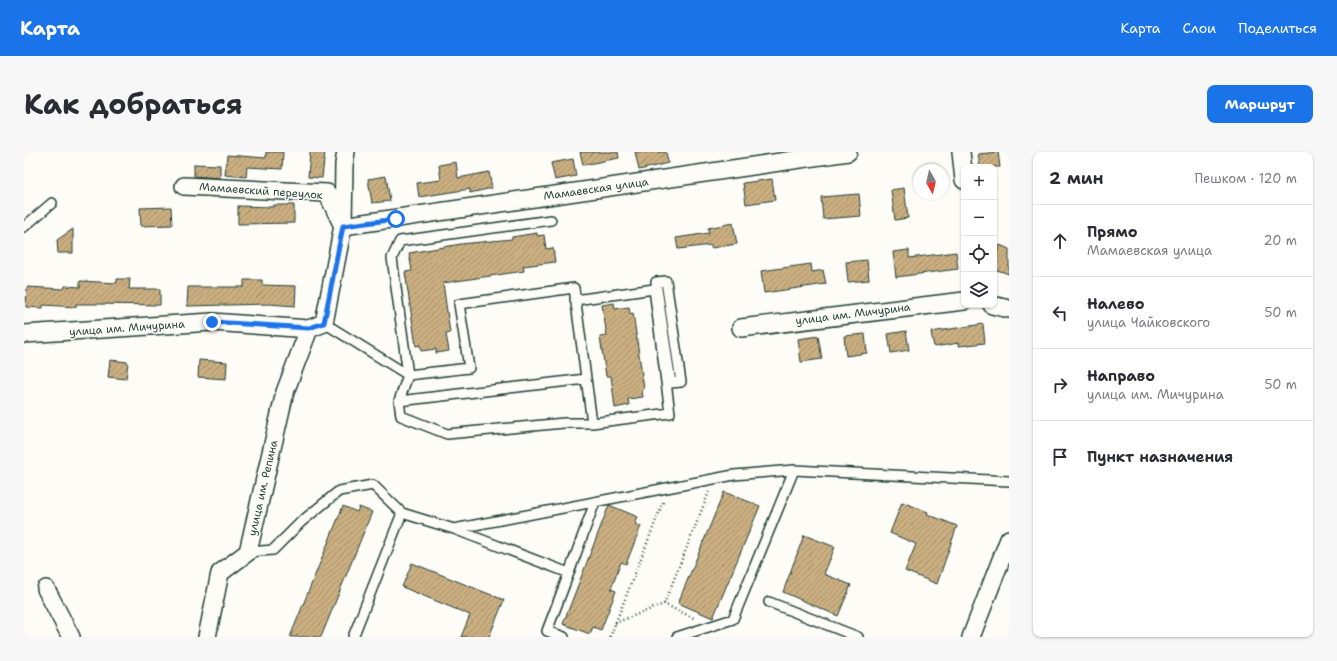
<!DOCTYPE html>
<html lang="ru">
<meta charset="utf-8">
<style>
body{margin:0;font-family:"Shantell Sans",sans-serif;background:#f7f7f7;color:#2b2b33}
.controls{position:absolute;right:12px;top:12px;display:grid;overflow:hidden;border-radius:8px;box-shadow:0 1px 3px #0004}
.controls button{width:36px;height:36px;display:grid;place-items:center;padding:0;border:0;border-bottom:1px solid #e1e1e2;background:#fff;color:#2b2b33;font:20px sans-serif}
.compass{position:absolute;left:889px;top:12px;width:36px;height:36px;border-radius:50%;background:#fff;box-shadow:0 1px 3px #0004;rotate:172deg}
.stop{position:absolute;width:12px;height:12px;margin:-9px;border:3px solid #1a73e8;border-radius:50%;background:#fff}
.stop.end{background:#1a73e8;border-color:#fff;box-shadow:0 1px 4px #0008}
.list{margin:0;padding:0;list-style:none}
h2{display:flex;justify-content:space-between;align-items:center;height:52px;margin:0;padding:0 16px;font-size:17px}
h2 small{font-size:13px;font-weight:400;color:#7c7c81}
.list li{display:grid;grid-template-columns:26px 1fr auto;gap:12px;align-items:center;box-sizing:border-box;height:72px;padding:0 16px;border-top:1px solid #e1e1e2}
.list b{display:block;font-size:15px;white-space:nowrap}
.list p{margin:0;font-size:13px;white-space:nowrap;color:#7c7c81}
.list em{font-size:13px;font-style:normal;color:#7c7c81}
.icon{flex:none;width:22px;height:22px;fill:none;stroke:currentColor;stroke-width:2;stroke-linecap:round;stroke-linejoin:round}
.map{position:relative;flex:none;width:985px;height:485px;overflow:hidden;border-radius:8px}
header{display:flex;align-items:center;gap:24px;box-sizing:border-box;height:56px;padding:0 20px;background:#1a73e8;color:#fff}
header strong{font-size:19px}
nav{display:flex;gap:22px;margin-inline-start:auto;font-size:14px}
.intro{display:flex;align-items:center;justify-content:space-between;box-sizing:border-box;height:96px;padding:0 24px}
h1{margin:0;font-size:28px}
.button{padding:10px 18px;border-radius:8px;background:#1a73e8;color:#fff;font-size:14px;font-weight:700}
main{display:flex;gap:24px;padding:0 24px}
aside{flex:1;background:#fff;border-radius:8px;box-shadow:0 1px 3px #0004}
.map>svg:first-child{display:block}
.building{fill:url(#building-hatch);stroke:#1f3d34}
.lines{fill:none;stroke-linecap:round;stroke-linejoin:round}
.lane-casing{stroke:#1f3d34;stroke-width:12}
.street-casing{stroke:#1f3d34;stroke-width:20}
.path{stroke:#1f3d34;stroke-width:2.5;stroke-dasharray:1 3;stroke-linecap:butt}
.lane{stroke:#fdfcf7;stroke-width:9}
.street{stroke:#fdfcf7;stroke-width:17}
.route{stroke:#1a73e8;stroke-width:5}
.labels{text-anchor:middle;dominant-baseline:central;stroke-width:3;stroke-linejoin:round;paint-order:stroke}
.street-label{font-size:11px;fill:#1f3d34;stroke:#fdfcf7}
</style>
<header>
<strong>Карта</strong>
<nav><a>Карта</a><a>Слои</a><a>Поделиться</a></nav>
</header>
<div class="intro"><h1>Как добраться</h1><a class="button">Маршрут</a></div>
<main>
<div class="map">
<svg width="985" height="485" viewBox="0 0 985 485">
<defs>
<pattern id="building-hatch" width="6" height="6" patternUnits="userSpaceOnUse"><rect width="6" height="6" fill="#cbaf81"/><path d="M-1 1l2-2M0 6l6-6M5 7l2-2" fill="none" stroke="#a4906a"/></pattern>
</defs>
<rect width="100%" height="100%" fill="#fdfcf7"/>
<filter id="ink" filterUnits="userSpaceOnUse"><feTurbulence type="fractalNoise" baseFrequency=".025" numOctaves="2"/><feDisplacementMap in="SourceGraphic" scale="8" xChannelSelector="R" yChannelSelector="G"/><feConvolveMatrix kernelMatrix="1 2 1 2 8 2 1 2 1" color-interpolation-filters="sRGB"/></filter>
<g filter="url(#ink)">
<!-- building -->
<path class="building" d="M242,0h17l-1,17 -35,-2 -1,10 -21,-2 2,-20 39,3z
M286,0h15l-3,26 -14,-1z
M556,0h38l1,6 -36,7z
M611,0h31l2,11 -29,7z
M974,0l2,15h-20l-2,-13z
M549,7l3,17 -21,4 -4,-17z
M432,10l2,16 31,-6 3,16 -22,5v-4l-51,8 -2,-14 24,-3 -2,-15z
M170,12l26,1v13l-26,-2z
M362,24l4,25 -18,2 -4,-24z
M748,27l3,21 -29,4 -3,-21z
M880,36l4,30 -13,2 -4,-30z
M835,42l2,22 -38,3 -2,-22z
M249,53h21v18l-56,1v-18l35,1z
M147,55l1,18 -31,1 -1,-18z
M709,71l4,21 -26,4v-3l-33,4 -2,-11 33,-5 -1,-5z
M49,77v24h-15l-1,-13z
M513,81v3l7,-1 2,14 7,-1 2,14 -32,4 1,5 -81,12 7,50 -4,1 3,17 -13,2v-4l-15,2 -1,-6 -4,1 -11,-74 7,-1 -3,-18 52,-9 51,-5v-2z
M976,93l9,4v25l-15,-5v-8z
M885,98v8l47,-6 2,17 -62,8 -3,-25z
M843,108l2,20 -21,2 -2,-20z
M787,112l1,8 11,-2 3,14 -62,9 -3,-22z
M93,127h13l-1,10h31v16l-63,-1h-21v3l-33,-2v3l-17,-1 1,-20 37,2 1,-3 15,1v-6l37,2z
M220,128h18v5l34,1 -1,20 -26,-2 -82,2 1,-19h56z
M590,151l1,6 14,-2 1,7 3,-1 11,76 -2,1 1,7 -15,2 1,6 -14,3 -4,-32h-5l-6,-39 7,-1 -5,-31z
M959,172l2,19 -26,3v-3l-25,4 -3,-15z
M882,179l3,19 -18,3 -3,-19z
M841,182l2,19 -21,3 -2,-20z
M794,184l4,23 -21,3 -3,-23z
M86,208l18,2 -2,17 -18,-2z
M175,208l28,2 -1,17 -28,-2z
M700,340l36,14 -47,112 -35,-15z
M878,350l26,10 -1,2 30,12 -20,58 -32,-13 11,-27 -26,-11z
M585,353l29,12 -3,7 6,2 -15,38 -5,-2 -10,27 5,2 -15,39 -8,-3 -3,7 -27,-10z
M319,354l14,6 2,-5 13,5 -51,125h-31z
M780,383l31,12 -11,27 27,11 -13,31 -55,-24z
M388,411l92,37 -15,37h-28l9,-22 -68,-28z"/>
<g class="lines">
<defs>
<path id="lane" d="M0,75l28,-24
M642,129l15,101 -10,1 -15,-101z
M551,148l79,-11 16,124 -78,10h-28l-117,11 -46,-18 -2,-15 187,-22
M300,171l84,52 61,-7 -10,-64 115,-16 18,135
M375,249l9,-26 -16,-117 8,-17 151,-21
M770,318l215,11
M430,377l280,-54 60,-5 -61,149 -56,18
M224,400l25,-2 28,-28 38,-31 34,-6 29,28
M545,421l26,-71
M745,450l89,35
M329,485l49,-124 52,16 115,44 -22,58 17,6"/>
<path id="street" d="M937,0l3,28
M160,34l143,7 14,29
M319,74l505,-74
M968,153l17,4
M717,176l223,-27
M0,182l188,-12 97,7 15,-6 19,-97 1,-62 2,-12
M22,437l25,48
M183,485l13,-64 28,-21 37,-160 24,-63
M947,485l38,-98"/>
</defs>
<!-- lane casing -->
<use href="#lane" class="lane-casing"/>
<!-- street casing -->
<use href="#street" class="street-casing"/>
<!-- path -->
<path class="path" d="M640,452l45,-112
M591,471l49,-19 32,15
M586,485l54,-137"/>
<!-- lane -->
<use href="#lane" class="lane"/>
<!-- street -->
<use href="#street" class="street"/>
</g>
</g>
<g class="lines" filter="url(#ink)">
<!-- route -->
<path class="route" d="M188,170l97,6 15,-5 19,-97 53,-7"/>
</g>
<g class="labels">
<!-- street labels -->
<g class="street-label">
<text transform="translate(572 37) rotate(-8)">Мамаевская улица</text>
<text transform="translate(237 39) rotate(4)">Мамаевский переулок</text>
<text transform="translate(829 162) rotate(-7)">улица им. Мичурина</text>
<text transform="translate(103 176) rotate(-4)">улица им. Мичурина</text>
<text transform="translate(239 336) rotate(-77)">улица им. Репина</text>
</g>
</g>
</svg>
<div class="controls">
<button>+</button>
<button>−</button>
<button><svg class="icon" aria-label="locate" viewBox="0 0 24 24"><circle cx="12" cy="12" r="6"/><path d="M12 2v4M12 18v4M2 12h4M18 12h4"/></svg></button>
<button><svg class="icon" aria-label="layers" viewBox="0 0 24 24"><path d="M12 4l9 5-9 5-9-5zM3 14l9 5 9-5"/></svg></button>
</div>
<svg class="compass" viewBox="-18 -18 36 36"><path d="M0-13l5 13h-10z" fill="#e53935"/><path d="M0 13l5-13h-10z" fill="#7c7c81"/></svg>
<div class="stop" style="left:372px;top:67px"></div>
<div class="stop end" style="left:188px;top:170px"></div>
</div>
<aside>
<h2>2 мин<small>Пешком · 120 m</small></h2>
<ul class="list">
<li><svg class="icon" aria-label="ahead" viewBox="0 0 24 24"><path d="M12 20V5M6 11l6-6 6 6"/></svg><div><b>Прямо</b><p>Мамаевская улица</p></div><em>20 m</em></li>
<li><svg class="icon" aria-label="left" viewBox="0 0 24 24"><path d="M17 20v-9H6M10 6l-5 5 5 5"/></svg><div><b>Налево</b><p>улица Чайковского</p></div><em>50 m</em></li>
<li><svg class="icon" aria-label="right" viewBox="0 0 24 24"><path d="M7 20v-9h11M14 6l5 5-5 5"/></svg><div><b>Направо</b><p>улица им. Мичурина</p></div><em>50 m</em></li>
<li><svg class="icon" aria-label="arrive" viewBox="0 0 24 24"><path d="M6 21V4h12l-3 4 3 4H6"/></svg><div><b>Пункт назначения</b></div></li>
</ul>
</aside>
</main>
